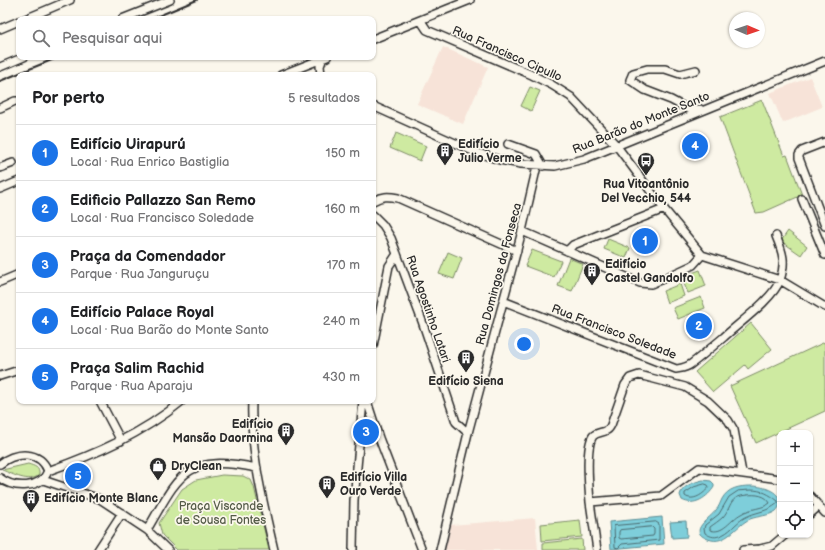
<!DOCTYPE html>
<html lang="pt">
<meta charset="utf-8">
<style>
body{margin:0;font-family:"Balsamiq Sans",sans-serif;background:#f2f2f2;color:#202124}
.controls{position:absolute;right:12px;bottom:12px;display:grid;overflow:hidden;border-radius:8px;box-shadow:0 1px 3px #0004}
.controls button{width:36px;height:36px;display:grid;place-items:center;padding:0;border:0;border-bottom:1px solid #e0e0e0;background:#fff;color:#202124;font:20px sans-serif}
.compass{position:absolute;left:729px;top:12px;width:36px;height:36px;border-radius:50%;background:#fff;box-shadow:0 1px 3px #0004;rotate:92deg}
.you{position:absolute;left:524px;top:344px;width:14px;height:14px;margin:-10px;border:3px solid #fff;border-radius:50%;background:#1a73e8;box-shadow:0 0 0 6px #1a73e833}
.badge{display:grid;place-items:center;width:26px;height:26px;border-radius:50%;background:#1a73e8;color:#fff;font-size:13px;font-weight:700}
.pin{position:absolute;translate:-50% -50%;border:2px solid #fff;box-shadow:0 1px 4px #0006}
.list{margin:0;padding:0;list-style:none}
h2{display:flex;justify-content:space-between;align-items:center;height:52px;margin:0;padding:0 16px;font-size:17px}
h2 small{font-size:13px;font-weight:400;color:#757577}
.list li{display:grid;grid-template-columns:26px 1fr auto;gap:12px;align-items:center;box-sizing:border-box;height:56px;padding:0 16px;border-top:1px solid #e0e0e0}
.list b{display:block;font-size:15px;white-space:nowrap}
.list p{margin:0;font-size:13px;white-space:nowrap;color:#757577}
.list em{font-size:13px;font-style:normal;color:#757577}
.icon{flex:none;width:22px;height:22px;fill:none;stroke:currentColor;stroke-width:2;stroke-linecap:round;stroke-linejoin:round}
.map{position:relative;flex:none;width:825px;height:550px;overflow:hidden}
.search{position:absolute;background:#fff;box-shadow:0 1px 3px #0004;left:16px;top:16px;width:360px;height:44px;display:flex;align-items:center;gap:10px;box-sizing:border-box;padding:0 14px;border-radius:8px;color:#757577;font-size:15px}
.panel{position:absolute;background:#fff;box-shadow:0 1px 3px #0004;left:16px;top:72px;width:360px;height:332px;border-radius:8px}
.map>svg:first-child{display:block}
.built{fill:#f7e3d8}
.green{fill:#ceeaa1;stroke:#7c8a66}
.water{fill:#7eceda;stroke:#5d8d94}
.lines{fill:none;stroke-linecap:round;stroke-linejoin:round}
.shore{stroke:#4c6c71;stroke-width:1}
.minor-casing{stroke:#2b2b2b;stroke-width:10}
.minor{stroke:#fbf7ec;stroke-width:7}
.rail{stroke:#2b2b2b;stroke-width:2}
.labels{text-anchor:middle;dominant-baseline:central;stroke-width:3.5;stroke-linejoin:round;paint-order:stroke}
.street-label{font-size:12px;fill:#2b2b2b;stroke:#fbf7ec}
.poi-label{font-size:12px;font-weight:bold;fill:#2b2b2b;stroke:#fbf7ec;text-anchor:start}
.park-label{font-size:12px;fill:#545b48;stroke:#fbf7ec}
</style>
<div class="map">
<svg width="825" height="550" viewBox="0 0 825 550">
<rect width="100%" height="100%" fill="#fbf7ec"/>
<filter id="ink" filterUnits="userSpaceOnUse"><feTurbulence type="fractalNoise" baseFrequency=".025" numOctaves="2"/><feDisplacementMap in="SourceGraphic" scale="8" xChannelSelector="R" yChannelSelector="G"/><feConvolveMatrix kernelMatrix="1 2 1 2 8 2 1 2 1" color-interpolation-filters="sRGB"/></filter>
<g filter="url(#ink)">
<!-- built -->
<path class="built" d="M443,47l45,20 -25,57 -46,-20z
M810,77l12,30 -39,16 -13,-30z
M535,518l3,32h-93l6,-25z"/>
<!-- green -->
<path class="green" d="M530,87l10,4 -9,20 -10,-5z
M762,100l22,56 3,-1 15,40 -38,17 -8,1 -36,-96z
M396,133l30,13 -6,15 -30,-13z
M788,231l19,15 -6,9 -20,-14z
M608,239l22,9 -4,10 -22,-9z
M532,250l29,11 -7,16 -29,-11z
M448,252l14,6 -8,21 -15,-5z
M569,258l14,6 -11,27 -14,-5z
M700,270l6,16 -18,7 -7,-16z
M680,284l4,12 -17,7 -4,-12z
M701,297l4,11 -27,11 -5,-11z
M751,323l21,26 -24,20 -3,-4 -32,27 -18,-20z
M825,342v69l-69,32 -26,-57z
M28,464c6,2 12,3 11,11 -10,9 -26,-1 -37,-5z
M222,475l21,1 8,4 3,7 15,63h-92l-15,-15 -3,-12 23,-34 14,-9z
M580,520l2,17 -40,4 -1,-17z
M582,539l1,11h-40v-7z"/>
<!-- water -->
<path class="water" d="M703,480l8,1 3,3v3c-6,10 -20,20 -32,13l-2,-5c2,-9 14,-13 23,-15z
M751,486c10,0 29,4 29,17 0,3 -2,6 -4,8 -7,5 -18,5 -26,8 -14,6 -24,27 -42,20 -22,-8 3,-21 8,-29 3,-3 4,-7 6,-11 6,-11 17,-13 29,-13z
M662,517l2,27 -53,5 -2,-27z
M686,521l1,16 -15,1 -2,-16z"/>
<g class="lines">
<!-- shore -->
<path class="shore" d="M705,484l3,1 1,2c-5,7 -16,15 -24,9v-3l9,-6z
M751,490c11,0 18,4 27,11v2c-12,10 -22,8 -34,15 -9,5 -14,15 -25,18 -5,2 -10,0 -14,-3l-1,-4 1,-4 14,-11 10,-17 9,-6z
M747,495c9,-1 19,0 23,8 -7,6 -20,5 -29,11 -10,5 -18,21 -31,16v-3c4,-3 9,-6 13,-10 10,-12 5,-20 24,-22z
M656,522l3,2v16l-37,4 -4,4 -3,-1 -1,-21z
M652,527l2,2v5l-1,2 -32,3 -2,-1v-6l1,-2z"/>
<defs>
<path id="minor" d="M25,19l45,-19
M122,19l48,-19
M421,21l6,9 105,45 20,10 19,12 45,48 48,64 38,46 78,25 45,27
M0,29l19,-8
M373,39l97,-39
M0,67l24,-10
M696,70l-16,4 -15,-5h-18l-14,4 -3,7 15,10 26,10 17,9h12
M281,75l46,-18
M321,75l-1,-9 3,-8
M373,106l102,46 25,8 21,4 34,2 29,-7 241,-98
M0,108l15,-7h4
M825,142l-23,9 -3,4v3l26,68
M508,144l28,10 7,12
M0,168l13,-5
M0,189l19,-8
M802,199l23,56
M373,201c9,-5 15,-5 25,-3l119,53
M373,215l10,10 8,13 31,83 34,101 12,11
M522,231l118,52 11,1 14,-6 28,-13 9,-10
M567,251l6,-6 91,-36
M0,282l19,-8
M503,301l173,68c6,-1 10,-1 15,-5 11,-8 22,-18 33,-27 14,-13 50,-39 56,-57 6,-18 3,-27 -4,-44
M373,346l16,-80 8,-12
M0,376l19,-6
M100,401l21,40
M252,401c-2,50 11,101 22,149
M367,401l12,37 43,112
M0,464c15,-12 40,-14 48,7 -7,18 -34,18 -48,7
M48,471c48,-17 94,-37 134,-70
M742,473l-8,-43 -6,-10 -20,-19 -23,-14 -46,-12 -9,3 -5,7 -14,40c-1,2 -2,4 -4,5 -4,3 -10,2 -14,6 -8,11 -4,52 -3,66l71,-6 38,-28 81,11
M43,480l57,19 47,31 21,20
M810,496l15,17
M590,502l7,48
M810,514l9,-8
M147,530c33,-57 38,-76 110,-62
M98,550l24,-37
M353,550l1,-50 9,-99
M440,550l28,-117 54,-202 15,-65
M743,550l17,-1 12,-3 13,-11"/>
</defs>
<!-- minor casing -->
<use href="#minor" class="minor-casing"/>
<!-- minor -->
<use href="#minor" class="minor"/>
<!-- rail -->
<path class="rail" d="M151,19l46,-19
M0,81l59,-24"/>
</g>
</g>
<!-- icons -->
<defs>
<symbol id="building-pin" viewBox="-11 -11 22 30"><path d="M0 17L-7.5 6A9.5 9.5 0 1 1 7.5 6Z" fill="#2b2b2b" stroke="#fbf7ec"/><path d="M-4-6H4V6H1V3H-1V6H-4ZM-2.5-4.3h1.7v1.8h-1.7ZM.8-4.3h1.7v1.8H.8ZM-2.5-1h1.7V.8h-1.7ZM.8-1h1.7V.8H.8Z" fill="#fff"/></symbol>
<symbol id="bus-pin" viewBox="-11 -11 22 30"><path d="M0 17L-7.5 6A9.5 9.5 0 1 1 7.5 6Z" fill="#2b2b2b" stroke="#fbf7ec"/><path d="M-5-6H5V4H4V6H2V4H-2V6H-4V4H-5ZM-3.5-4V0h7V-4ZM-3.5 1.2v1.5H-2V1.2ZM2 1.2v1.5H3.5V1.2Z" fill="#fff"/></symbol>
<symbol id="shop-pin" viewBox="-11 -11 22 30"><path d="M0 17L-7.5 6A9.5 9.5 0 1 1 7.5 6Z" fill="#2b2b2b" stroke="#fbf7ec"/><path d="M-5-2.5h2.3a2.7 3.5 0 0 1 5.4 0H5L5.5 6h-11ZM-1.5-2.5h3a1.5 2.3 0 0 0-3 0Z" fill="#fff"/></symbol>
</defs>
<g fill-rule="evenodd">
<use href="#building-pin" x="435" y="141" width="20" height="27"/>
<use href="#bus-pin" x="636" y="151" width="20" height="27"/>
<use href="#building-pin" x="582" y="261" width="20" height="27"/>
<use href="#building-pin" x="456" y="348" width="20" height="27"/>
<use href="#building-pin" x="276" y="421" width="20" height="27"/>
<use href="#shop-pin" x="148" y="456" width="20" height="27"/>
<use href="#building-pin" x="317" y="474" width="20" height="27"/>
<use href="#building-pin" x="21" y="488" width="20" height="27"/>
</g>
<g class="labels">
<!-- street labels -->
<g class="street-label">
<text transform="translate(507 54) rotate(24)">Rua Francisco Cipullo</text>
<text transform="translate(641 123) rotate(-22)">Rua Barão do Monte Santo</text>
<text transform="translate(499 274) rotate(-75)">Rua Domingos da Fonseca</text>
<text transform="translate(428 309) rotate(71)">Rua Agostinho Latari</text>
<text transform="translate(614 332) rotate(21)">Rua Francisco Soledade</text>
</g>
<!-- poi labels -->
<g class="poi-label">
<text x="458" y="144">Edifício<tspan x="458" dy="14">Julio Verme</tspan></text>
<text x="646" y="184" text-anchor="middle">Rua Vitoantônio<tspan x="646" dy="14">Del Vecchio, 544</tspan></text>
<text x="605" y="264">Edifício<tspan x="605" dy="14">Castel Gandolfo</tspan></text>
<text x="466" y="381" text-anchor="middle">Edifício Siena</text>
<text x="273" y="424" text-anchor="end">Edifício<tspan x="273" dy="14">Mansão Daormina</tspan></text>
<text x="171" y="466">DryClean</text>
<text x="340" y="477">Edifício Villa<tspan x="340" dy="14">Ouro Verde</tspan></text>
<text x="44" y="498">Edifício Monte Blanc</text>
</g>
<!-- park labels -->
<g class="park-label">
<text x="221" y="506">Praça Visconde<tspan x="221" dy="14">de Sousa Fontes</tspan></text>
</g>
</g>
</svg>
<div class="controls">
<button>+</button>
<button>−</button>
<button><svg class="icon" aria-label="locate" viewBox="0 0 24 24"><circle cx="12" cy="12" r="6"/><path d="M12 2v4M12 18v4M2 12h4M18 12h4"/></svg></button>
</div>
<svg class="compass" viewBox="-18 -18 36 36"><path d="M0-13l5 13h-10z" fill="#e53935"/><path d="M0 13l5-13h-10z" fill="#757577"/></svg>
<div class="you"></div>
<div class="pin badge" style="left:645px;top:241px">1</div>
<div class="pin badge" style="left:699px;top:326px">2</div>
<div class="pin badge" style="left:366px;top:432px">3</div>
<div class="pin badge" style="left:695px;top:146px">4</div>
<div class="pin badge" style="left:78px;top:476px">5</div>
<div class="search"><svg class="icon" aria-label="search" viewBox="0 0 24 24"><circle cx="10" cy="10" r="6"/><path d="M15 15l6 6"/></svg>Pesquisar aqui</div>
<section class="panel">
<h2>Por perto<small>5 resultados</small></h2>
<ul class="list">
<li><span class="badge">1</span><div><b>Edifício Uirapurú</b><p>Local · Rua Enrico Bastiglia</p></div><em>150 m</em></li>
<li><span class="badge">2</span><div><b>Edificio Pallazzo San Remo</b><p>Local · Rua Francisco Soledade</p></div><em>160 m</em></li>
<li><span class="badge">3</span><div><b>Praça da Comendador</b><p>Parque · Rua Janguruçu</p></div><em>170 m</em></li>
<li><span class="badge">4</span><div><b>Edifício Palace Royal</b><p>Local · Rua Barão do Monte Santo</p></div><em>240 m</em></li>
<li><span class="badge">5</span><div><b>Praça Salim Rachid</b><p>Parque · Rua Aparaju</p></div><em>430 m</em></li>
</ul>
</section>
</div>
